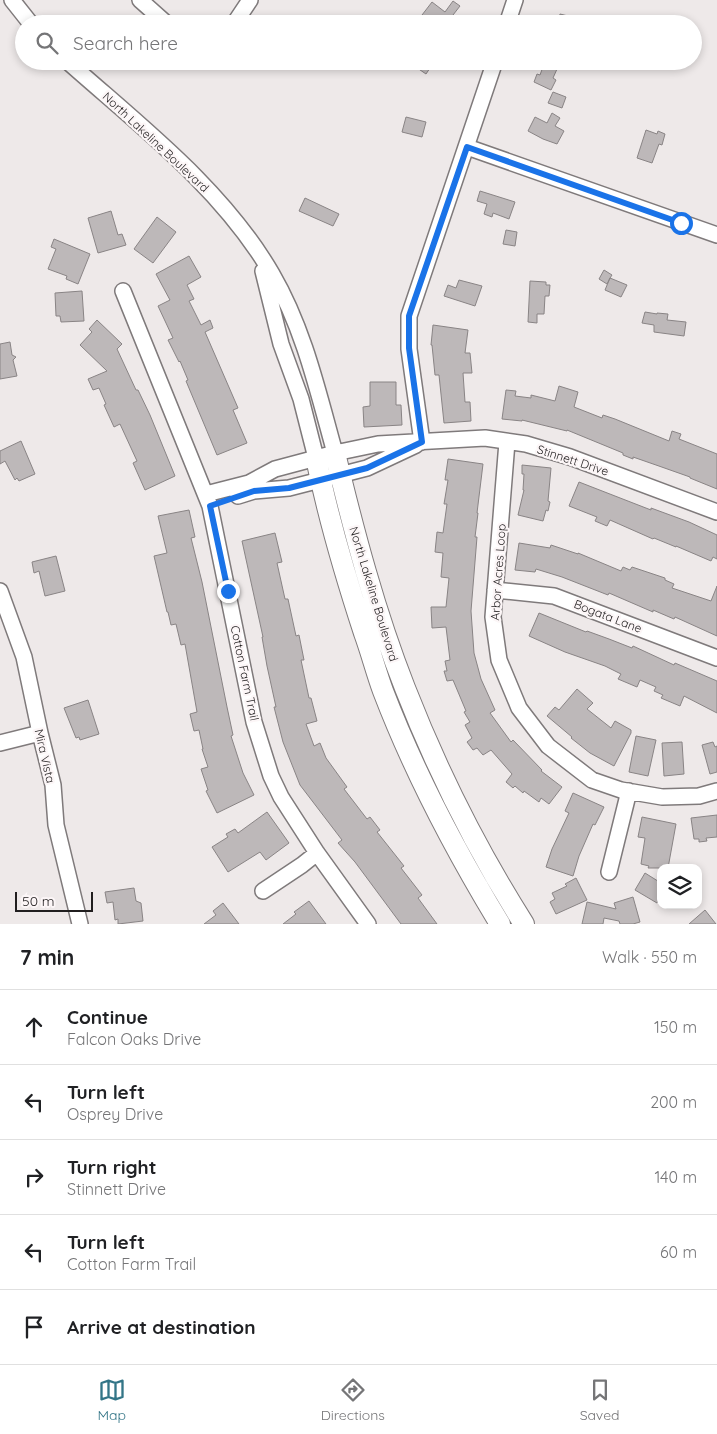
<!DOCTYPE html>
<meta charset="utf-8">
<style>
body{margin:0;font-family:Quicksand,sans-serif;background:#f2f2f2;color:#202124}
.controls{position:absolute;right:15px;bottom:15px;display:grid;overflow:hidden;border-radius:10px;box-shadow:0 2px 8px #0003}
.controls button{width:45px;height:45px;display:grid;place-items:center;padding:0;border:0;border-bottom:1px solid #e0e0e0;background:#fff;color:#202124;font:25px sans-serif}
.scale{position:absolute;left:15px;bottom:12px;width:78px;box-sizing:border-box;padding-left:5px;border:2px solid #211e1f;border-top:0;font-size:14px;line-height:18px;white-space:nowrap;color:#211e1f;-webkit-text-stroke:4px #fcf6f7;paint-order:stroke}
.stop{position:absolute;width:15px;height:15px;margin:-11px;border:4px solid #1a73e8;border-radius:50%;background:#fff}
.stop.end{background:#1a73e8;border-color:#fff;box-shadow:0 1px 5px #0008}
.list{margin:0;padding:0;list-style:none}
h2{display:flex;justify-content:space-between;align-items:center;height:65px;margin:0;padding:0 20px;font-size:21px}
h2 small{font-size:16px;font-weight:400;color:#757577}
.list li{display:grid;grid-template-columns:32px 1fr auto;gap:15px;align-items:center;box-sizing:border-box;height:75px;padding:0 20px;border-top:1px solid #e0e0e0}
.list b{display:block;font-size:19px;white-space:nowrap}
.list p{margin:0;font-size:16px;white-space:nowrap;color:#757577}
.list em{font-size:16px;font-style:normal;color:#757577}
.icon{flex:none;width:28px;height:28px;fill:none;stroke:currentColor;stroke-width:2;stroke-linecap:round;stroke-linejoin:round}
.map{position:relative;flex:none;width:717px;height:924px;overflow:hidden}
.search{position:absolute;background:#fff;box-shadow:0 2px 8px #0003;left:15px;right:15px;top:15px;height:55px;display:flex;align-items:center;gap:12px;box-sizing:border-box;padding:0 18px;border-radius:28px;color:#757577;font-size:19px}
.sheet{height:440px;background:#fff}
nav{display:flex;justify-content:space-around;align-items:center;box-sizing:border-box;height:70px;border-top:1px solid #e0e0e0;background:#fff;font-size:14px;color:#757577}
nav a{display:grid;justify-items:center;gap:2px}
nav .on{color:#337587}
.map>svg:first-child{display:block}
.building{fill:#bdb8b9;stroke:#898485}
.lines{fill:none;stroke-linecap:round;stroke-linejoin:round}
.minor-casing{stroke:#7f7a7b;stroke-width:18}
.major-casing{stroke:#7f7a7b;stroke-width:22}
.minor{stroke:#fff;stroke-width:15}
.major{stroke:#fff;stroke-width:20}
.route{stroke:#1a73e8;stroke-width:6}
.labels{text-anchor:middle;dominant-baseline:central;stroke-width:4.5;stroke-linejoin:round;paint-order:stroke}
.street-label{font-size:12px;fill:#211e1f;stroke:#fcf6f7}
</style>
<div class="map">
<svg width="717" height="924" viewBox="0 0 717 924">
<rect width="100%" height="100%" fill="#eee9e9"/>
<!-- building -->
<path class="building" d="M453,1l7,5 -14,18h-13l-11,-9 10,-13 13,10z
M560,14l28,7v3h-30z
M407,61h14l9,7 -4,6z
M544,64l13,5 -4,9 3,2 -5,10 -17,-8 3,-8 3,1z
M553,92l13,5 -4,11 -14,-5z
M552,113l8,5 -5,8 9,5 -7,13 -14,-5 -15,-8 7,-14 12,6z
M406,117l20,5 -4,15 -20,-5z
M646,130l11,4 1,-3 7,3 -3,11 -3,-1 -7,19 -15,-5z
M480,191l35,11 -6,17 -16,-6 -1,4 -8,-3 3,-10 -10,-3z
M305,198l34,16 -6,12 -34,-15z
M111,211l7,24 4,-1 4,11 -28,8 -10,-35z
M157,217l19,15 -23,31 -19,-14z
M506,230l11,2 -2,14 -12,-2z
M54,239l36,15 -12,30 -12,-5 1,-3 -19,-7 8,-20 -5,-2z
M189,256l12,21 -14,8 7,14 -5,2 12,24 9,-5 3,8 -8,4 33,76 -5,2 14,33 -30,12 -31,-74 2,-1 -8,-19 -1,1 -11,-22 5,-2 -15,-32 12,-6 -14,-26z
M604,270l8,5 -2,3 17,7 -6,12 -16,-7 5,-12 -3,6 -8,-5z
M459,280l23,6 -7,20 -31,-10 4,-11 8,3z
M530,281l16,1v3h4l-1,11h-4l-1,18h-7v9l-9,-1z
M82,291l2,30 -23,1 -1,-6h-4l-1,-23z
M645,312l12,2v-1l11,1 -1,6 19,2 -2,14 -30,-4v-7l-12,-2z
M97,320l25,24 -5,5 19,41h2l12,25 25,61 -30,14 -12,-27 4,-2 -17,-37 -6,3 -10,-22 2,-1 -7,-16 -6,2 -5,-11 19,-8 -27,-26 12,-13 -3,-3z
M433,325l35,5 -3,23h5l2,20h-9l2,29h5l1,19 -27,2 -5,-48h-4l-3,-30h-1z
M10,342l2,13 4,2 -3,3 4,16 -17,3v-35z
M370,382h26v23h5l1,20 -38,2 -1,-20 7,-1z
M559,386l19,6 -4,15 28,11 1,-3 12,4 54,22 3,-10 9,3 -2,5 38,15v35l-27,-11v-1l-34,-12 -23,-8v2l-10,-4v-2l-56,-23v1l-45,-11v1l-20,-2 4,-29 10,1 -1,5 16,2v-3l24,6z
M21,441l14,33 -16,7 -2,-3 -2,2 -10,-19 -5,3v-13z
M448,459l35,5 -6,49h1l-3,24h2l-6,74 3,42 7,26 14,31 -5,3 21,29 2,-2 29,30 -1,1 21,16 -13,17 -8,-6 -2,4 -15,-11 -1,2 -8,-7 -2,2 -7,-6 6,-8 -21,-24 -8,5 -6,-7 -4,2 -6,-8 5,-4 -7,-13 5,-3 -6,-10 2,-1 -13,-31 -6,1 -3,-10h3l-2,-10 5,-1 -4,-33 -14,1 -1,-21h15l3,-29 -8,-1 2,-24 -8,-1 2,-20 6,1 4,-29h-3l4,-24h-3z
M522,465l29,3 -3,33 2,1 -2,9 -2,-1 -3,11 -25,-6 6,-25h-1l1,-16h-2z
M579,482l72,28v-2l38,14 28,13v24l-4,-2 -2,4 -35,-15v1l-22,-9 -1,1 -43,-19 -3,6 -12,-5 2,-4 -28,-11z
M189,510l6,27 -4,1 11,44 25,125 6,28 -2,1 12,37 11,22 -37,18 -11,-22 2,-1 -7,-21 7,-2 -6,-18h1l-4,-19 -5,1 -4,-17 7,-2 -12,-68 -4,1 -5,-21 -5,1 -3,-13h-1l-13,-56 13,-3 -9,-37z
M275,533l7,29 -5,1 8,36h3l8,37 3,-1 5,25h-3l8,38h2l6,23 -11,3 8,22 6,-3 6,15 21,29 -3,2 23,30 3,-2 10,13 -3,2 27,34 -3,2 21,27 -4,3 19,26h-36l-46,-62 -17,-19 4,-3 -42,-55 -17,-43 -9,-35h2l-9,-41 -5,-29h1l-21,-96z
M519,543l31,5 1,-3 27,9v-1l43,18 2,-4 7,3 2,-3 33,11v2l9,4 -2,4 39,13 6,-15v50l-42,-19 -1,2 -21,-9v2l-44,-19 -1,2 -46,-18 -26,-8 -1,3 -20,-2z
M56,556l9,35 -20,5 -6,-25 -5,2 -2,-11z
M539,613l47,19 1,-1 22,8 23,9 1,-2 41,19 1,-2 42,18v32l-33,-17 -4,10 -19,-8 2,-3 -9,-4 2,-4 -16,-7 -3,7 -19,-8 3,-5 -16,-8 -40,-14 -36,-16z
M577,689l16,14 -6,6 24,19 4,-7 16,9v3l-17,33 -24,-13 -19,-15 1,-1 -25,-21 8,-9 4,3z
M88,700l11,34 -19,6 -1,-3 -3,1 -12,-30z
M636,736l20,4 -8,36 -19,-4z
M682,742l2,32 -20,2 -2,-33z
M713,742l2,5 2,-1v26l-7,2 -8,-29z
M573,793l31,14 -9,18 -2,-1 -14,32 -6,20 -27,-9 6,-18 17,-36 -4,-2z
M267,812l22,31 -23,17 -6,-8 -32,20 -16,-25 16,-10 -2,-3 9,-5 3,4z
M717,815v22l-11,1 1,3 -8,1v-3h-5l-3,-21z
M642,817l34,7 -8,44h-20l1,-2 -8,-2 4,-26 -7,-1z
M645,873l16,10v13l-4,7 -22,-13z
M576,878l11,22 -31,14 -6,-12 5,-3 -3,-6 15,-7 -2,-2z
M134,888l2,13 5,2 2,18 -25,3v-5l-3,1 -2,-18 -6,1 -2,-11z
M633,897l7,25 -7,2h-13l-1,-3 -15,-3 -1,6h-21l5,-22 29,7 -2,-6z
M309,901l17,23h-43l13,-10 -2,-2z
M223,903l16,21h-35l12,-9 -3,-4z
M705,910l11,14h-27z"/>
<g class="lines">
<defs>
<path id="minor" d="M12,0l19,24
M140,0l27,24
M232,24l4,-3 14,-21
M507,24l8,-24
M67,61c73,65 155,127 205,213 32,55 46,118 63,179
M467,147l250,88
M263,271l18,73 20,55 15,59
M123,291l87,215 44,216 17,54 10,21 36,56 51,71
M422,442l-13,-93v-33l86,-255
M507,442l-14,175 6,43 20,48 29,38 44,34 29,10 41,7 37,-1 18,-5
M206,494l43,-11 26,-14 60,-16 43,-9 107,-6 41,6 44,13 147,55
M238,496l16,-5 35,-3 78,-20 49,-23
M495,590l59,6 163,62
M0,591l24,66 16,76 13,52 3,40 24,99
M0,743l40,-10
M609,872l20,-81
M263,891l39,-26 15,-12"/>
<path id="major" d="M335,453c19,79 40,159 70,235 32,82 72,162 119,236
M316,458c12,59 29,117 48,175 7,19 12,39 19,58 31,81 72,159 117,233"/>
</defs>
<!-- minor casing -->
<use href="#minor" class="minor-casing"/>
<!-- major casing -->
<use href="#major" class="major-casing"/>
<!-- minor -->
<use href="#minor" class="minor"/>
<!-- major -->
<use href="#major" class="major"/>
</g>
<g class="lines">
<!-- route -->
<path class="route" d="M228,591l-18,-85 44,-15 35,-3 78,-20 55,-26 -13,-94v-32l58,-169 214,76"/>
</g>
<g class="labels">
<!-- street labels -->
<g class="street-label">
<text transform="translate(156 142) rotate(43)">North Lakeline Boulevard</text>
<text transform="translate(573 460) rotate(18)">Stinnett Drive</text>
<text transform="translate(498 572) rotate(-86)">Arbor Acres Loop</text>
<text transform="translate(374 594) rotate(73)">North Lakeline Boulevard</text>
<text transform="translate(608 616) rotate(21)">Bogata Lane</text>
<text transform="translate(245 673) rotate(78)">Cotton Farm Trail</text>
<text transform="translate(45 756) rotate(77)">Mira Vista</text>
</g>
</g>
</svg>
<div class="controls">
<button><svg class="icon" aria-label="layers" viewBox="0 0 24 24"><path d="M12 4l9 5-9 5-9-5zM3 14l9 5 9-5"/></svg></button>
</div>
<div class="scale">50 m</div>
<div class="stop" style="left:681px;top:223px"></div>
<div class="stop end" style="left:228px;top:591px"></div>
<div class="search"><svg class="icon" aria-label="search" viewBox="0 0 24 24"><circle cx="10" cy="10" r="6"/><path d="M15 15l6 6"/></svg>Search here</div>
</div>
<section class="sheet">
<h2>7 min<small>Walk · 550 m</small></h2>
<ul class="list">
<li><svg class="icon" aria-label="ahead" viewBox="0 0 24 24"><path d="M12 20V5M6 11l6-6 6 6"/></svg><div><b>Continue</b><p>Falcon Oaks Drive</p></div><em>150 m</em></li>
<li><svg class="icon" aria-label="left" viewBox="0 0 24 24"><path d="M17 20v-9H6M10 6l-5 5 5 5"/></svg><div><b>Turn left</b><p>Osprey Drive</p></div><em>200 m</em></li>
<li><svg class="icon" aria-label="right" viewBox="0 0 24 24"><path d="M7 20v-9h11M14 6l5 5-5 5"/></svg><div><b>Turn right</b><p>Stinnett Drive</p></div><em>140 m</em></li>
<li><svg class="icon" aria-label="left" viewBox="0 0 24 24"><path d="M17 20v-9H6M10 6l-5 5 5 5"/></svg><div><b>Turn left</b><p>Cotton Farm Trail</p></div><em>60 m</em></li>
<li><svg class="icon" aria-label="arrive" viewBox="0 0 24 24"><path d="M6 21V4h12l-3 4 3 4H6"/></svg><div><b>Arrive at destination</b></div></li>
</ul>
</section>
<nav>
<a class="on"><svg class="icon" aria-label="map" viewBox="0 0 24 24"><path d="M3 6l6-2 6 2 6-2v14l-6 2-6-2-6 2zM9 4v14M15 6v14"/></svg>Map</a>
<a><svg class="icon" aria-label="directions" viewBox="0 0 24 24"><path d="M12 3l9 9-9 9-9-9zM9 14v-3h6M13 9l2 2-2 2"/></svg>Directions</a>
<a><svg class="icon" aria-label="saved" viewBox="0 0 24 24"><path d="M7 4h10v16l-5-4-5 4z"/></svg>Saved</a>
</nav>
